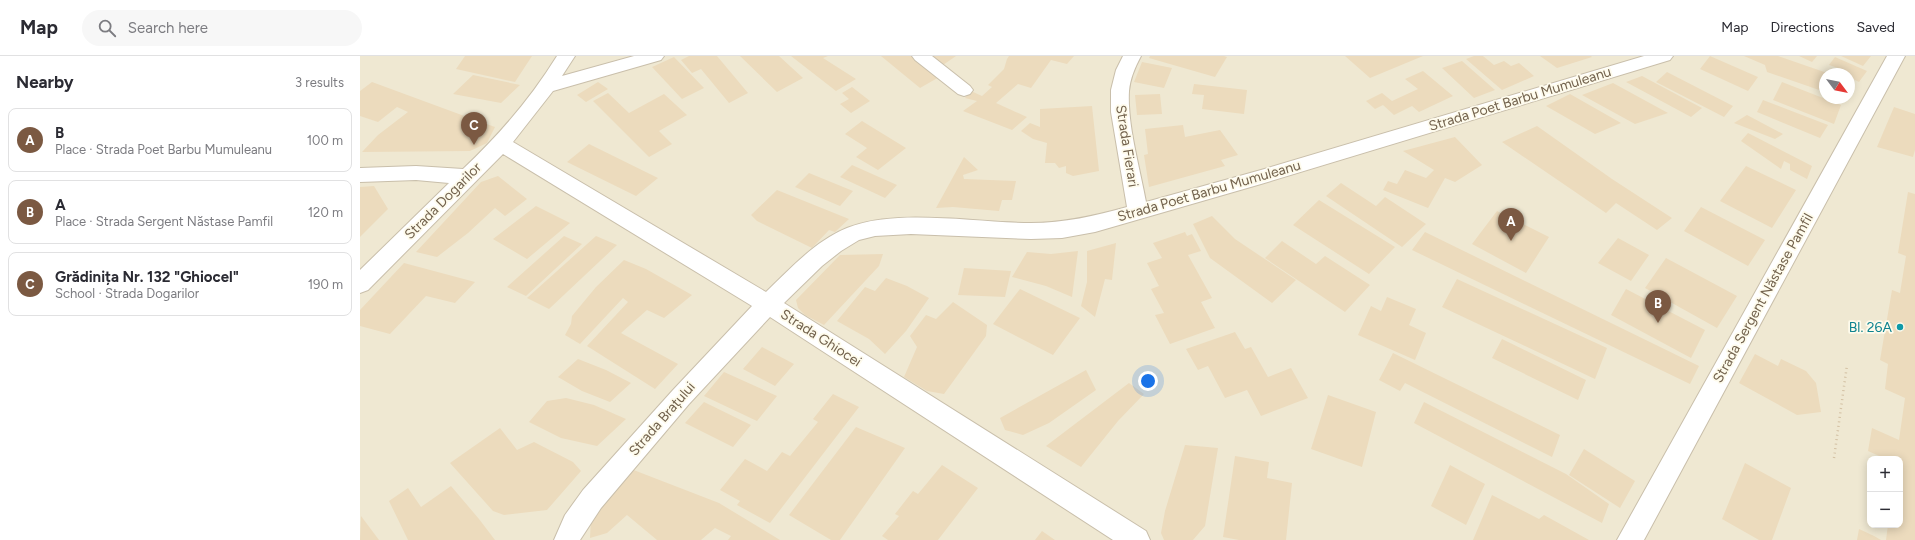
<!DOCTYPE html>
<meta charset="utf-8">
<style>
body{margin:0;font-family:Figtree,sans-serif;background:#f7f7f7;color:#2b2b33}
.controls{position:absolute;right:12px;bottom:12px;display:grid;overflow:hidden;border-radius:8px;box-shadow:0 2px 10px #0003}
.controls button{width:36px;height:36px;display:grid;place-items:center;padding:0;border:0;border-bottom:1px solid #e1e1e2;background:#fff;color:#2b2b33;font:20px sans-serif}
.compass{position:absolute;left:1459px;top:12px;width:36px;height:36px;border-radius:50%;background:#fff;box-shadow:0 2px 10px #0003;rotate:122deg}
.you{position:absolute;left:788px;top:325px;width:14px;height:14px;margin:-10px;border:3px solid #fff;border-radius:50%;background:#1a73e8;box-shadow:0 0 0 6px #1a73e833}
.badge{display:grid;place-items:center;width:26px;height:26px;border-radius:50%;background:#7b5942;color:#fff;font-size:13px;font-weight:700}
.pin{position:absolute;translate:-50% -33px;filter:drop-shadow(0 1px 2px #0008)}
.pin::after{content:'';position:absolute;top:21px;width:14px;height:12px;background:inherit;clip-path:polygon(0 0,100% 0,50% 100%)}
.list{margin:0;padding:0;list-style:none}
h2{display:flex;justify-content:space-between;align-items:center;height:52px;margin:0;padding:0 16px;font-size:17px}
h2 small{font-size:13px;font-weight:400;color:#7c7c81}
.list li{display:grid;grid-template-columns:26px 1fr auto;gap:12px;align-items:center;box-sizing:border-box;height:64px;margin:0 8px 8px;padding:0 8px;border:1px solid #e1e1e2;border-radius:8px}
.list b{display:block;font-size:15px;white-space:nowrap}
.list p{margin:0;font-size:13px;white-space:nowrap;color:#7c7c81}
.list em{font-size:13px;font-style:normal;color:#7c7c81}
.icon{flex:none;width:22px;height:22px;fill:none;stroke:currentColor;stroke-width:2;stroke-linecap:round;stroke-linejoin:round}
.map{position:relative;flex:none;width:1555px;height:484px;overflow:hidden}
header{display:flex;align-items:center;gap:24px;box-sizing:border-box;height:56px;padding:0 20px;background:#fff;border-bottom:1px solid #e1e1e2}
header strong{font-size:19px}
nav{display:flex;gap:22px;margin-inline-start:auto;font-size:14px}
.search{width:280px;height:36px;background:#f7f7f7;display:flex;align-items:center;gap:10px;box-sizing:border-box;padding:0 14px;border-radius:22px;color:#7c7c81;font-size:15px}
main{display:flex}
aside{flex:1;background:#fff}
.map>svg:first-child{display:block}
.residential{fill:#efe8d2;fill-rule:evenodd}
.building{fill:#ecdbbd}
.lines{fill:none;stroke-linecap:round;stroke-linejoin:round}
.minor-casing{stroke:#c9bfab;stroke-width:2}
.path{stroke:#d3c0a3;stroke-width:2.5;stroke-dasharray:1 3.5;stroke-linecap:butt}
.minor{fill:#fff;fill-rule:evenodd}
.culture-dot{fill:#0f9aa8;stroke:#fefbec;stroke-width:1.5}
.labels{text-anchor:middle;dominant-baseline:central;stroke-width:3.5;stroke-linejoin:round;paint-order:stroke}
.street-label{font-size:14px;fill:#72624d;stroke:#fefbec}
.culture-label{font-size:14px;fill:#0d838f;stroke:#fefbec;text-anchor:end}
</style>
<header>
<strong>Map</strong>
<div class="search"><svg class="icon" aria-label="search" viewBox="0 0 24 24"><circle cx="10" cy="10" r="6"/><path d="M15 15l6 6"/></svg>Search here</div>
<nav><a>Map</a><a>Directions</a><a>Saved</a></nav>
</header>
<main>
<aside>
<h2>Nearby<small>3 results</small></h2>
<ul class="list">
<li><span class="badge">A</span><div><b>B</b><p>Place · Strada Poet Barbu Mumuleanu</p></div><em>100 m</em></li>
<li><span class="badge">B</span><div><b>A</b><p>Place · Strada Sergent Năstase Pamfil</p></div><em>120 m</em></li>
<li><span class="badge">C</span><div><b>Grădinița Nr. 132 &quot;Ghiocel&quot;</b><p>School · Strada Dogarilor</p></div><em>190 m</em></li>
</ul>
</aside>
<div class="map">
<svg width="1555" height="484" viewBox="0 0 1555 484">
<rect width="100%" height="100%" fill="#fbf7e6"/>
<!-- residential -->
<path class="residential" d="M0,0h1555v484h-1555zM1465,18h24v24h-24zM1510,403h30v66h-30z"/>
<!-- building -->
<path class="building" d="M105,0h67l-17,26 -59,-13z
M329,0h28l31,37 -19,10 -28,-34 -9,4 -11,-13z
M380,0h39l24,22 -26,14z
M431,0h37l-5,2 33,21 -20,12z
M521,0h38l22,20 -21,12z
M570,0h26l-16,11z
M649,0h65l-7,8 -16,-4 -20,28 -13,-4 -22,19 31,14 -15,13 -49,-19 14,-10 -12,-3 6,-7 11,5 10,-9 -4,-2 16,-16 3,-10z
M790,0h74l3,1 -12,20 -66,-19z
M985,0h78l-53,22z
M1114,0h9l11,9 10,-4 7,5 8,-3 15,13 -32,14 -36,-31z
M1180,0h51l1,1 -35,11z
M1350,0l48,21 -10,14 -48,-22z
M1384,0h34l52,18h-5v18l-58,-20 -2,-7z
M1439,0h18l-5,6z
M1481,0h30l-8,10z
M314,1l30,31 -22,11 -30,-32z
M1475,1l32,14 -8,11 -10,-5v-3h-7l-6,-3 2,-3 -9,-3z
M1102,5l33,29 -21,8 -32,-30z
M782,6l30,6 -8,20 -30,-6z
M1063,15l30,25 -34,16 -7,-6 -18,9 -11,-10 -8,4 -9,-8 16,-8 10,8 26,-12 -13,-10z
M1307,16l66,34 -9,11 -68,-35z
M113,19l47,10 -19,18 -48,-9z
M1282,20l60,32 -11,9 -65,-35z
M12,26l95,35 28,10 -8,16 -17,8 -108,1 16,-17 30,-23 -11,-5 -19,15 -18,-6v-25z
M238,26l10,7 -22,13 -9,-7z
M1422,26l59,23 -7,19 -61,-24z
M1253,27l55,30 -33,11 -53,-29z
M834,28l53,6 -3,24 -42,-5 2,-14 -12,-1z
M492,31l18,14 -19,12 -11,-9 9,-5 -7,-6z
M248,37l21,20 35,-19 23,21 -28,16 13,13 -23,13 -56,-56z
M800,38l2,20 -25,1 -2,-20z
M1210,38l51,29 -26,11 -49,-28z
M1403,44l65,25 -8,13 -63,-26z
M732,50l7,65 -26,5 -7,-3v-7l-7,2 -4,-5h-10l2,-20 -14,-4 -12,-8 9,-8 10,4v-18z
M1534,51l21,7v36l-2,7 -36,-10z
M1387,59l36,19 -8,5 -41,-16z
M502,65l44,27 -28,22 -22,-13 11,-9 -22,-14z
M823,69l2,12 35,-7 18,25 -17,5 4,6 -76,21 -5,-32 4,-1 -3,-25z
M1177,70l75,53 60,39 -15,12 -41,-27 -10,10 -104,-71z
M1388,77l64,33 -5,13 -17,-9v-6l-6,-3 -3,8 -40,-28z
M1095,81l27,28 -27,17 -10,-4 -17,30 -45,-18 5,-9 9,3 8,-14 21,8 8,-8 -31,-19z
M229,88l69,34 -22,18 -69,-34z
M604,101l14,13 -15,5 1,4 52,2 -4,19h-10l-3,11 -46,-4 -17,1z
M492,109l45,20 -12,13 -45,-21z
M1386,110l50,24 -24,38 -52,-27z
M449,117l44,18 -13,15 -45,-19z
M138,120l29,23 -22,17 -10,-8 -27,25 -31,24 -21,-5 65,-70z
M981,127l35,23 9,-9 41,27 -24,23 -76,-51z
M14,130l14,23 -28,28v-50z
M417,134l72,29 -14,13 -6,-2 -17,18 -55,-27 -6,-6z
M1548,136l7,2v346h-29l2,-15h12v-66h-14l-18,-8 4,-23 27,12 6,-42 -20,-9 3,-25 -8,-4 12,-70 8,3 6,-37 -8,-3z
M959,144l76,47 -26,27 -76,-49z
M176,150l34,17 -43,36 -34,-20z
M1341,151l64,33 -17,26 -64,-35z
M1137,155l52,26 -23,36 -54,-29z
M852,160l23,23 61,41 -24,23 -62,-45 -17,-34z
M825,176l2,4 5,-2 9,17 -13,4 24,43 -11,4 14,26 -45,16 -15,-29 9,-2 -13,-24 8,-3 -12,-23 15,-5 -9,-15z
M1065,176l274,134 -9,18 -278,-134z
M204,180l18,8 -56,52 -19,-9z
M236,180l21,9 -68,64 -22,-11z
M1258,182l31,17 -18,26 -33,-18z
M922,185l34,23 9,-8 45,29 -25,27 -80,-54z
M756,187l-4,37 -7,-1 -10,38 -14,-11 6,-24v-31z
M718,195l-6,46 -26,-11 -34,-9 15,-25 24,2z
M523,198l-4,12 -55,59 -19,-10 -7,-7 -2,-8 44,-45z
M1306,202l71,38 -20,32 -72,-40z
M264,204l22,9 46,26 -28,23 -17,-8 -26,23 57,31 -23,25 -68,-43 41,-44 -5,-4 -43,46 -15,-9 6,-11 1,-8 24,-29z
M44,207l71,19 -20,21 -29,-7 -36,38 -30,-8v-16z
M604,212l47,3 -6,26 -47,-2z
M526,222l21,8 22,12 -23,33 -21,23 -16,-15 -32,-18 28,-34 10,4z
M1097,223l150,69 -12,31 -153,-72z
M660,233l60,29 -27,37 -60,-31z
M1266,233l79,41 -14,28 -80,-43z
M1027,241l29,12 -7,16 17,8 -11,27 -57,-25 13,-29 10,5z
M593,246l34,23 -1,11 -42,58 -17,-3 -23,-14 13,-30 -7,-11 16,-21 10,4z
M875,276l10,17 6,-2 17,30 23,-9 17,30 -47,18 -14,-26 -22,8 -17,-32 -10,4 -12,-21z
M1142,283l84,41 -8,20 -86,-42z
M402,291l32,17 -19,22 -32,-17z
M1033,297l167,82 -8,22 -147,-74 -5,8 -21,-11z
M1395,298l23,12 3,-7 25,12 10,12 5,29 -24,3 -58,-32z
M218,303l28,11 25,13 -21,19 -28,-11 -24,-14z
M726,314l10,20 -47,33 -26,12 -18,-5 -5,-12z
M364,316l53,24 -20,25 -53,-25z
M769,327l15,11 -26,27 -37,46 -35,-21z
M473,338l26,13 -89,116 -33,-18 3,-4 -20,-11 25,-31 22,12 15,-19 8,4 28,-34 -5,-3z
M968,339l48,17 -14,55 -51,-18z
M206,342l28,7 32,14 -29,27 -36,-8 -32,-16 18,-21z
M344,346l47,23 -18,22 -48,-24z
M1064,346l142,72 43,30 -7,19 -188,-100z
M496,371l49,21 -65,92h-9l-42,-25z
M140,372l17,22 17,-8 39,20 8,9 -34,39 -43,5 -11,-4 -43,-48z
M825,389l33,3 -13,78 -12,14h-29l-3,-7 4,-22z
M1224,393l51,32 -15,27 -51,-33z
M875,400l34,6 -2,16 25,5 -6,57h-47l-16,-3z
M1385,407l46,25 -19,52h-13l-37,-21z
M582,409l36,23 -40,52h-50l-6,-4 17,-20 -4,-2 18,-23 5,3z
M1090,409l35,19 -19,41 -35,-19z
M271,413l88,34 61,37h-52l3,-4 -16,-8 -14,12h-44l-30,-25 -20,18 -17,5 1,-20z
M91,430l28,33 16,21h-87l-19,-39 19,-13 13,19z
M1132,439l47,24 5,-4 45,25h-116z
M1,460l18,24h-19z
M1499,473l15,7 7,4h-24z
M682,475l13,9h-20z"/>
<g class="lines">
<defs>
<path id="minor" d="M197,0h18l-13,20 72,-20h30l-3,4 -108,31 -40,51 253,150c24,-23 49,-51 81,-64 49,-20 130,-5 184,-5 33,0 64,-7 96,-16l-16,-95v-22l5,-20 7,-14h18c-6,11 -11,23 -12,35 -2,34 11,77 17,111l115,-32 383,-114h29l-3,4 -409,124 -166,48 -33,6 -31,1 -120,-5 -36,2 -16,4 -18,11 -19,15 -38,37 362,228 4,9h-37l-343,-223 -81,87 -88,104 -21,32h-26l11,-25 18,-25 90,-100 79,-84 -249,-152 -135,136 -8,3v-23l89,-87 -33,-3 -56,2v-14l56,-2 47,3c36,-34 68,-71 94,-113z
M552,0h20l38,30 3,4 -3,4 -6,2 -6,-2 -43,-34z
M1527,0h18l-261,484h-27z"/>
</defs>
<!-- minor casing -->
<use href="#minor" class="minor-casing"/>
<!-- path -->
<path class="path" d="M1474,402l13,-93"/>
<!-- minor -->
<use href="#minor" class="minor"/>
</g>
<!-- markers -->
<circle class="culture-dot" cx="1540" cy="271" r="4"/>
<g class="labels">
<!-- street labels -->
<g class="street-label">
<text transform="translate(1160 43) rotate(-17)">Strada Poet Barbu Mumuleanu</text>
<text transform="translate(767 90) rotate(81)">Strada Fierari</text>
<text transform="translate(849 135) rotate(-16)">Strada Poet Barbu Mumuleanu</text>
<text transform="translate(83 145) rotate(-45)">Strada Dogarilor</text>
<text transform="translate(1403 242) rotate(-61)">Strada Sergent Năstase Pamfil</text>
<text transform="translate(461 282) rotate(33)">Strada Ghiocei</text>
<text transform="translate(302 363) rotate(-49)">Strada Brațului</text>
</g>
<!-- culture labels -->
<g class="culture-label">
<text x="1532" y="271">Bl. 26A</text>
</g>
</g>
</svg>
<div class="controls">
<button>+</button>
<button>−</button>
</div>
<svg class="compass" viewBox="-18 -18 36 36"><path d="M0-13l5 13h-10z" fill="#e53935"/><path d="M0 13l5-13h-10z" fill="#7c7c81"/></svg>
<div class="you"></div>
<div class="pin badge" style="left:1151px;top:185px">A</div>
<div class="pin badge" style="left:1298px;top:267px">B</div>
<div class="pin badge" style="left:114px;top:89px">C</div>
</div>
</main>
